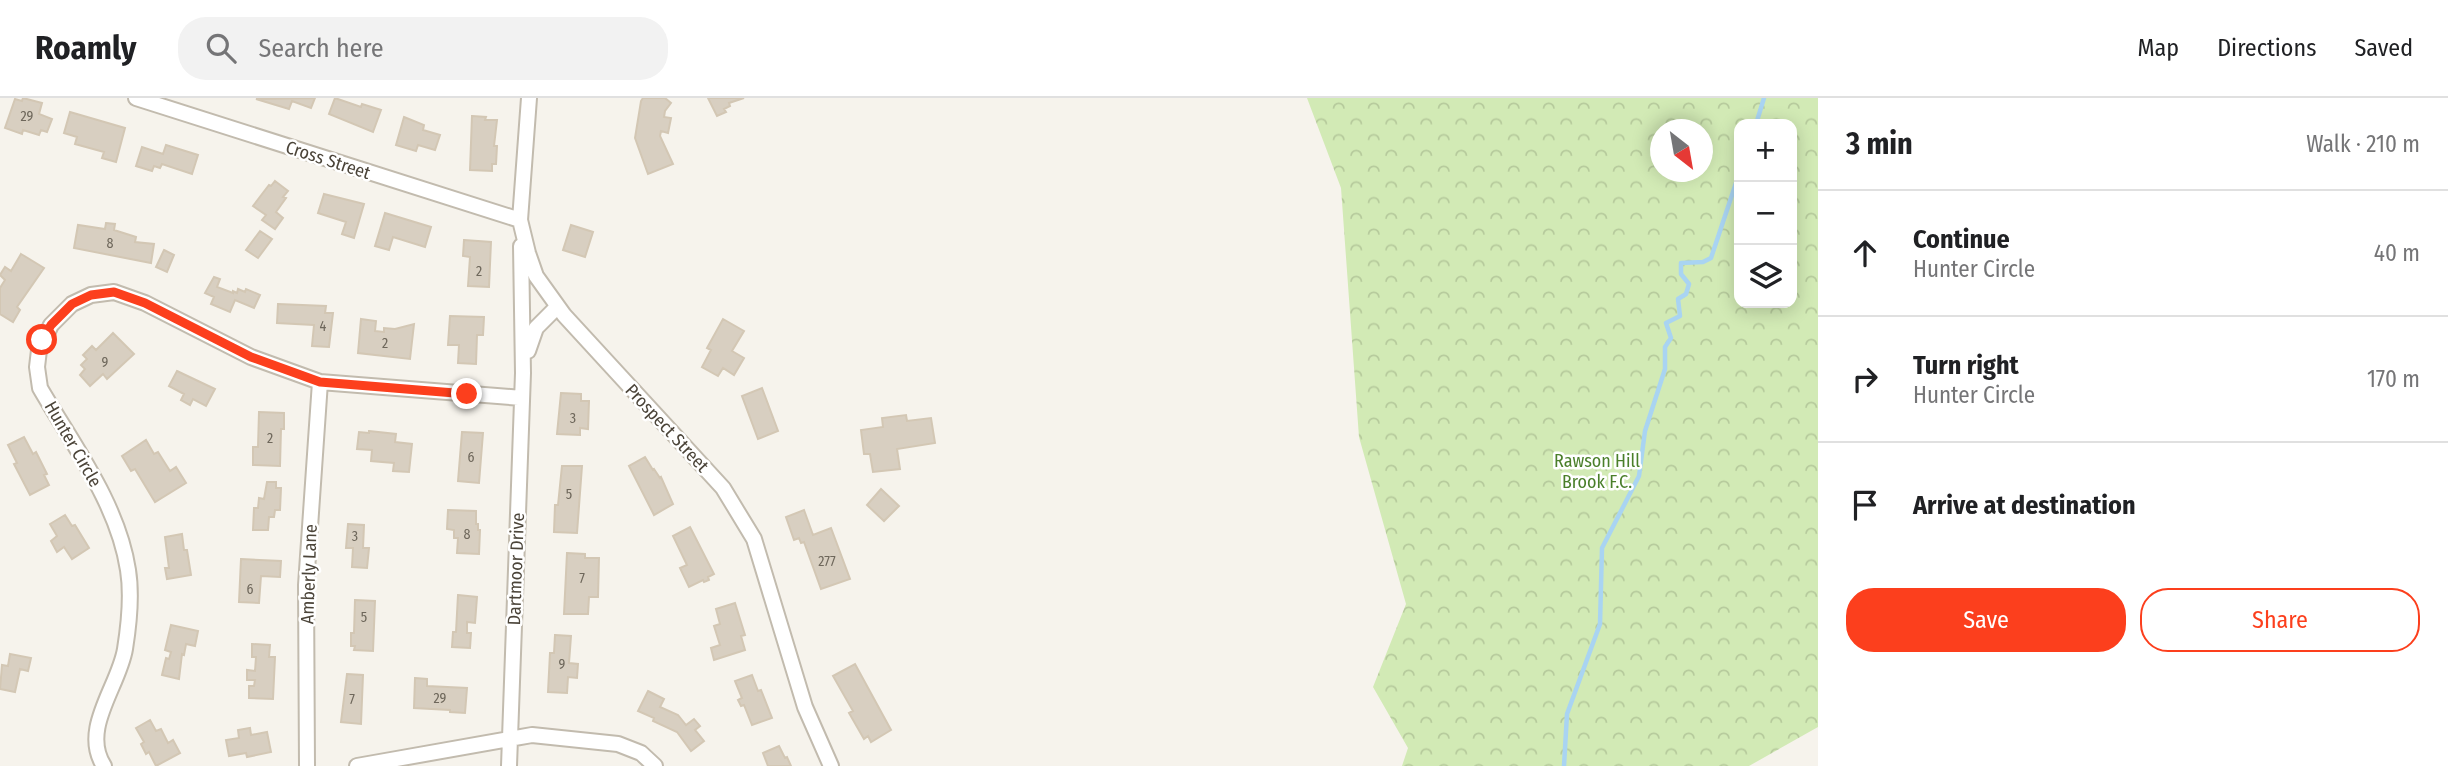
<!DOCTYPE html>
<meta charset="utf-8">
<style>
body{margin:0;font-family:"Fira Sans Condensed",sans-serif;background:#f2f2f2;color:#202124}
.controls{position:absolute;right:21px;top:21px;display:grid;overflow:hidden;border-radius:14px;box-shadow:0 4px 18px #0003}
.controls button{width:63px;height:63px;display:grid;place-items:center;padding:0;border:0;border-bottom:2px solid #e0e0e0;background:#fff;color:#202124;font:35px sans-serif}
.compass{position:absolute;left:1650px;top:21px;width:63px;height:63px;border-radius:50%;background:#fff;box-shadow:0 4px 18px #0003;rotate:149deg}
.stop{position:absolute;width:21px;height:21px;margin:-16px;border:5px solid #fc3f1d;border-radius:50%;background:#fff}
.stop.end{background:#fc3f1d;border-color:#fff;box-shadow:0 2px 7px #0008}
.list{margin:0;padding:0;list-style:none}
h2{display:flex;justify-content:space-between;align-items:center;height:91px;margin:0;padding:0 28px;font-size:30px}
h2 small{font-size:23px;font-weight:400;color:#757577}
.list li{display:grid;grid-template-columns:46px 1fr auto;gap:21px;align-items:center;box-sizing:border-box;height:126px;padding:0 28px;border-top:2px solid #e0e0e0}
.list b{display:block;font-size:26px;white-space:nowrap}
.list p{margin:0;font-size:23px;white-space:nowrap;color:#757577}
.list em{font-size:23px;font-style:normal;color:#757577}
.actions{display:flex;gap:14px;padding:21px 28px}
.actions a{flex:1;padding:16px 0;border:2px solid #fc3f1d;border-radius:28px;text-align:center;font-size:24px;color:#fc3f1d}
.actions .main{background:#fc3f1d;color:#fff}
.icon{flex:none;width:38px;height:38px;fill:none;stroke:currentColor;stroke-width:2;stroke-linecap:round;stroke-linejoin:round}
.map{position:relative;flex:none;width:1818px;height:668px;overflow:hidden}
header{display:flex;align-items:center;gap:42px;box-sizing:border-box;height:98px;padding:0 35px;background:#fff;border-bottom:2px solid #e0e0e0}
header strong{font-size:33px}
nav{display:flex;gap:38px;margin-inline-start:auto;font-size:24px}
.search{width:490px;height:63px;background:#f2f2f2;display:flex;align-items:center;gap:18px;box-sizing:border-box;padding:0 24px;border-radius:28px;color:#757577;font-size:26px}
main{display:flex}
aside{flex:1;background:#fff}
.map>svg:first-child{display:block}
.forest{fill:url(#forest-crowns);fill-rule:evenodd}
.lines{fill:none;stroke-linecap:round;stroke-linejoin:round}
.stream{stroke:#a9d4f2;stroke-width:4.5}
.building{fill:#d8cfc1;stroke:#d3c7b4;stroke-width:2}
.street-casing{stroke:#c2bbae;stroke-width:18}
.street{stroke:#fff;stroke-width:14}
.route{stroke:#fc3f1d;stroke-width:9}
.labels{text-anchor:middle;dominant-baseline:central;stroke-width:5;stroke-linejoin:round;paint-order:stroke}
.number-label{font-size:14px;fill:#6e675b}
.street-label{font-size:18px;fill:#4b4439;stroke:#fff}
.park-label{font-size:18px;fill:#4a7f2a;stroke:#fff}
</style>
<header>
<strong>Roamly</strong>
<div class="search"><svg class="icon" aria-label="search" viewBox="0 0 24 24"><circle cx="10" cy="10" r="6"/><path d="M15 15l6 6"/></svg>Search here</div>
<nav><a>Map</a><a>Directions</a><a>Saved</a></nav>
</header>
<main>
<div class="map">
<svg width="1818" height="668" viewBox="0 0 1818 668">
<defs>
<pattern id="forest-crowns" width="20" height="18" patternUnits="userSpaceOnUse" patternTransform="scale(1.75)"><rect width="20" height="18" fill="#d2eab5"/><path d="M2 6a3 3 0 1 1 6 0M12 15a3 3 0 1 1 6 0" fill="none" stroke="#b6ca9c"/></pattern>
</defs>
<rect width="100%" height="100%" fill="#f6f3ec"/>
<!-- forest -->
<path class="forest" d="M1307,0h511v629l-69,39h-347l6,-18 -35,-61 33,-83 -47,-167 -18,-249zM1739,26h53v179h-53zM1660,32h42v42h-42z"/>
<g class="lines">
<!-- stream -->
<path class="stream" d="M1756,26l8,-26
M1564,668l3,-52 33,-90 2,-76 37,-72 6,-45 20,-62v-22l6,-9 -5,-15 14,-7 -2,-17 8,-5 3,-10 -8,-10v-11l22,-1 8,-4 28,-84"/>
</g>
<!-- building -->
<path class="building" d="M23,0l19,5 -3,11 13,5 -5,13 -6,-2 -2,5 -16,-5 -1,4 -17,-6 10,-29 7,2z
M315,0l-4,10 -19,-7 -3,8 -33,-10z
M335,0l26,9 1,-3 19,6 -8,22 -44,-18z
M643,0h22l6,5 -6,8 -1,6 7,1 -3,15 -7,-2 -1,5 13,28 -25,10 -13,-36 6,-37z
M708,0h36l-15,5 1,3 -6,3 2,3 -9,4z
M70,14l55,16 -9,34 -14,-4 2,-6 -29,-8 2,-7 -13,-4z
M472,18l14,1 -1,3h12l-3,26h3l-1,18h-4v7l-22,-1z
M404,19l20,8 -1,5 17,5 -5,15 -17,-5 -2,6 -20,-6z
M166,47l32,10 -6,19 -30,-10 -2,4 -6,-2 -2,5 -16,-5 6,-19 21,7z
M275,83l13,10 -5,6 3,1 -10,14 7,6 -8,11 -13,-9 4,-5 -13,-9 16,-21 2,1z
M324,96l40,10 -10,34 -12,-4 4,-12 -28,-9z
M385,115l46,14 -6,20 -32,-10 -4,13 -14,-4z
M106,125l9,1 -1,6 22,7 -1,5 19,2 -3,19 -77,-15 4,-23 27,4z
M571,127l22,7 -8,25 -22,-7z
M260,133l12,8 -14,19 -12,-8z
M464,142l27,2 -2,45 -21,-1 2,-29 -7,-1z
M164,152l10,5 -7,17 -11,-5z
M21,156l23,14 -27,39 3,3 -7,12 -13,-8v-26l5,-8 -5,-5 5,-8 6,4z
M214,179l6,2 -3,8 16,6v-2l4,2 1,-4 7,3 1,-3 14,6 -6,13 -19,-8 -5,12 -19,-8 3,-7 -9,-4z
M278,206l48,2 -1,7h8l-4,34 -17,-1 2,-21 -37,-2z
M450,218l34,1 -1,18h-6l-1,29 -18,-1 1,-18h-11z
M361,221l15,2 -1,10 9,1v-4l11,1 19,-5 -4,35 -52,-6z
M723,221l21,12 -12,20 12,7 -10,17 -11,-7 -5,8 -16,-9 9,-17 -4,-2z
M113,235l21,21 -27,25 -4,-5 -13,12 -10,-11 5,-6 -4,-4 6,-6 -4,-4 9,-9 4,4z
M177,273l38,18 -9,17 -13,-7 -3,6 -9,-5 3,-6 -15,-8z
M762,290l16,43 -20,8 -16,-43z
M561,295l20,1v7h8l-1,28 -8,-1v7l-23,-1z
M259,314l25,1v16h-3l-1,37 -27,-1v-18h5z
M906,317l1,6 24,-3 4,25 -38,6 3,20 -27,3 -3,-18h-6l-3,-24 22,-3 -1,-9z
M369,333l27,3 -1,8 17,2 -3,28 -16,-1 1,-8 -23,-2 1,-11 -15,-1 2,-17 10,1z
M462,334l21,1 -4,50 -21,-2z
M24,339l9,17 3,-2 11,22 -3,1 5,10 -19,10 -16,-31 3,-1 -9,-18z
M146,342l8,14 4,-2 12,19 6,-4 10,16 -31,19 -20,-33 -4,2 -9,-15z
M645,359l8,13 1,-1 6,9 1,-1 12,27 -19,11 -25,-49z
M562,368h20l-5,67 -23,-1 1,-27h3z
M267,384h9v6h5l-1,22h-5l-1,7h-5l-1,13h-15l1,-22h4l1,-10 5,1z
M881,391l18,17 -15,15 -17,-16z
M448,412l28,1v13h2v6h2l-1,24 -22,-1 1,-15h-4v-8l-7,-1z
M804,412l9,25 18,-7 19,51 -29,10 -17,-47 -3,1 -2,-5 -5,2 -8,-23z
M65,417l7,11 3,-1 14,23 -17,11 -8,-12 -7,5 -6,-11 6,-5 -7,-12z
M348,426l16,1 -1,23h6l-2,20 -15,-1 1,-19h-7z
M690,429l24,47 -6,3 1,3 -5,2 -1,-2 -14,7 -9,-19 7,-3 -14,-29z
M182,436l2,16h3l4,25 -24,4 -2,-11h4l-4,-31z
M567,455l18,1v4h14l-1,39h-9l-1,17h-24z
M241,461l40,2 -1,16 -19,-1 -2,27 -20,-1z
M458,497l19,2 -2,26 -8,-1v11h4l-1,15 -18,-1 1,-15h3z
M355,502l20,1 -2,50 -19,-1 1,-4h-4v-13h3z
M735,505l10,32 -4,1 4,14 -31,10 -3,-12 9,-3 -6,-19 6,-2 -4,-15z
M171,527l27,6 -3,15 -9,-2 -2,11 -2,-1 -3,25 -17,-4 4,-17 3,1 2,-7 -6,-2z
M555,537l16,1 -2,27 9,1 -1,14 -9,-1 -1,16 -19,-1 2,-39h4z
M252,546l18,1 -1,12h6l-2,42 -24,-1v-12h5l1,-6h-8v-10l8,1 1,-14h-4z
M10,556l21,4 -3,13 -8,-2 -5,23 -15,-3 2,-24 6,1z
M855,566l36,66 -20,12 -3,-6 -4,3 -15,-26 4,-2 -20,-35z
M347,576l16,1 -2,49 -20,-2z
M752,577l6,16 3,-1 11,28 -20,7 -8,-20 -3,1 -3,-6 4,-2 -7,-17z
M415,580l12,1v7l40,2 -2,25 -15,-1v-2l-36,-2z
M648,593l16,8 -4,8 18,8 8,10 8,-6 6,7 -5,4 9,11 -13,10 -14,-19 -24,-11 1,-3 -16,-7z
M150,622l6,11 5,-2 7,14 5,-3 7,13 -24,13 -7,-14 -3,2 -5,-10 3,-2 -8,-14z
M250,630l1,7 16,-3 4,20 -24,5 -1,-4 -17,3 -3,-16 13,-2 -1,-8z
M779,648l6,12 2,-1 4,9h-23l-5,-13z"/>
<g class="lines">
<defs>
<path id="street" d="M136,0l384,122
M529,0l-9,122 8,33 8,23 28,39 159,173 31,51 51,168 26,59
M528,253l8,-23 21,-21
M104,668c-24,-37 15,-80 21,-117 4,-25 7,-54 3,-79 -10,-66 -55,-125 -88,-182l-3,-21 2,-17 12,-25 21,-21 19,-9 23,-3 31,11 106,54 69,25 202,16
M307,668l-1,-181 14,-203
M357,668l175,-31 86,9 23,9 14,13
M509,668l14,-393 -2,-127"/>
</defs>
<!-- street casing -->
<use href="#street" class="street-casing"/>
<!-- street -->
<use href="#street" class="street"/>
</g>
<g class="lines">
<!-- route -->
<path class="route" d="M42,242l9,-15 21,-21 19,-9 23,-3 31,11 106,54 69,25 147,12"/>
</g>
<g class="labels">
<!-- number labels -->
<g class="number-label">
<text x="27" y="18">29</text>
<text x="110" y="145">8</text>
<text x="479" y="173">2</text>
<text x="323" y="228">4</text>
<text x="385" y="245">2</text>
<text x="105" y="264">9</text>
<text x="573" y="320">3</text>
<text x="270" y="340">2</text>
<text x="471" y="359">6</text>
<text x="569" y="396">5</text>
<text x="467" y="436">8</text>
<text x="355" y="438">3</text>
<text x="827" y="463">277</text>
<text x="582" y="480">7</text>
<text x="250" y="491">6</text>
<text x="364" y="519">5</text>
<text x="562" y="566">9</text>
<text x="440" y="600">29</text>
<text x="352" y="601">7</text>
</g>
<!-- street labels -->
<g class="street-label">
<text transform="translate(328 62) rotate(18)">Cross Street</text>
<text transform="translate(667 330) rotate(47)">Prospect Street</text>
<text transform="translate(73 346) rotate(60)">Hunter Circle</text>
<text transform="translate(516 471) rotate(-88)">Dartmoor Drive</text>
<text transform="translate(309 476) rotate(-88)">Amberly Lane</text>
</g>
<!-- park labels -->
<g class="park-label">
<text x="1597" y="363">Rawson Hill<tspan x="1597" dy="21">Brook F.C.</tspan></text>
</g>
</g>
</svg>
<div class="controls">
<button>+</button>
<button>−</button>
<button><svg class="icon" aria-label="layers" viewBox="0 0 24 24"><path d="M12 4l9 5-9 5-9-5zM3 14l9 5 9-5"/></svg></button>
</div>
<svg class="compass" viewBox="-18 -18 36 36"><path d="M0-13l5 13h-10z" fill="#e53935"/><path d="M0 13l5-13h-10z" fill="#757577"/></svg>
<div class="stop" style="left:42px;top:242px"></div>
<div class="stop end" style="left:467px;top:296px"></div>
</div>
<aside>
<h2>3 min<small>Walk · 210 m</small></h2>
<ul class="list">
<li><svg class="icon" aria-label="ahead" viewBox="0 0 24 24"><path d="M12 20V5M6 11l6-6 6 6"/></svg><div><b>Continue</b><p>Hunter Circle</p></div><em>40 m</em></li>
<li><svg class="icon" aria-label="right" viewBox="0 0 24 24"><path d="M7 20v-9h11M14 6l5 5-5 5"/></svg><div><b>Turn right</b><p>Hunter Circle</p></div><em>170 m</em></li>
<li><svg class="icon" aria-label="arrive" viewBox="0 0 24 24"><path d="M6 21V4h12l-3 4 3 4H6"/></svg><div><b>Arrive at destination</b></div></li>
</ul>
<div class="actions"><a class="main">Save</a><a>Share</a></div>
</aside>
</main>
